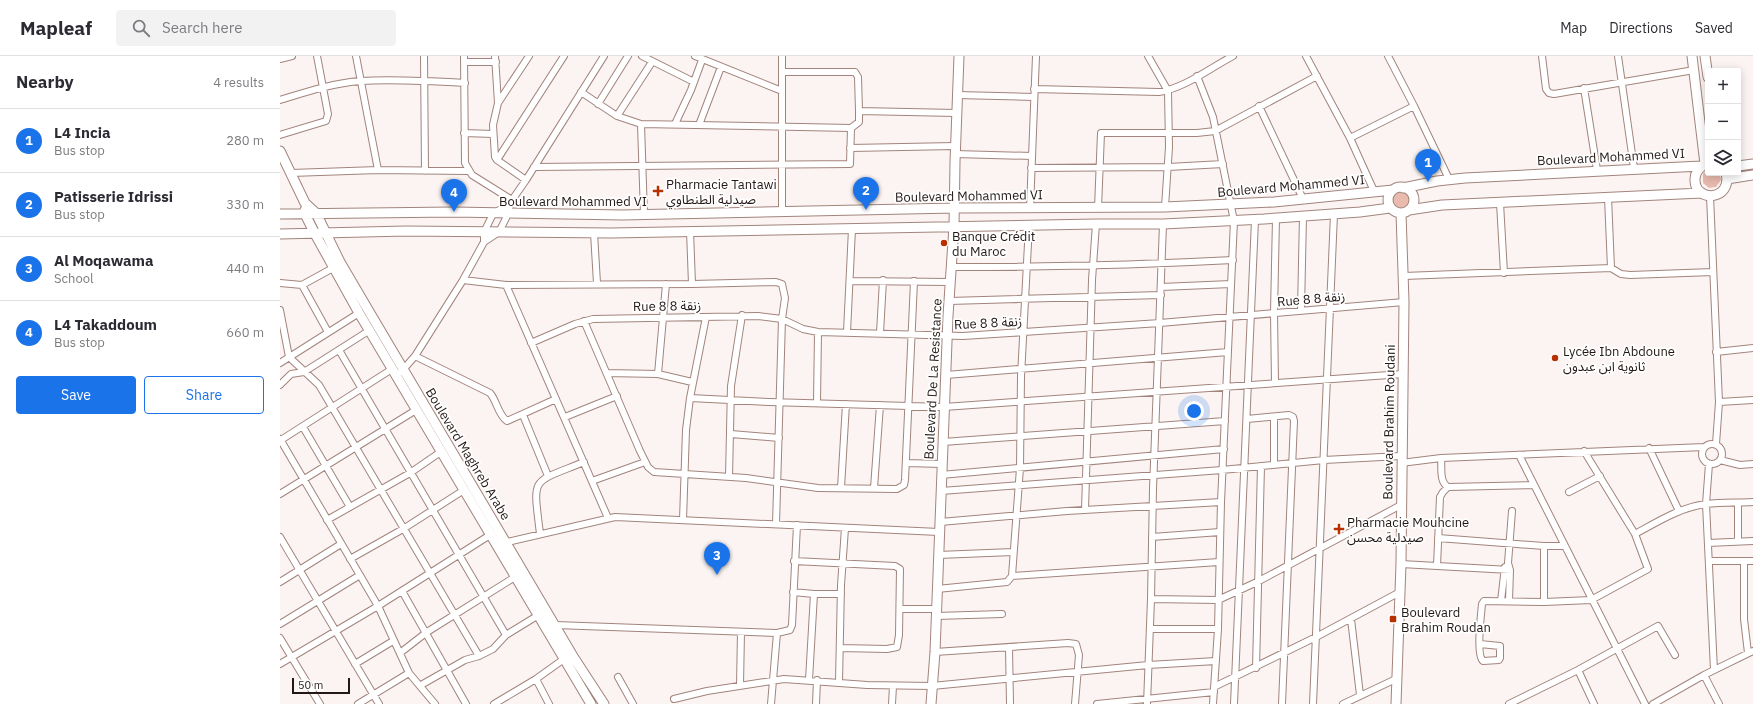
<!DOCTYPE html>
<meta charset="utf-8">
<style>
body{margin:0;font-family:"IBM Plex Sans","Noto Sans Arabic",sans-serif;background:#f2f2f3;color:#2b2b33}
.controls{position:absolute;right:12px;top:12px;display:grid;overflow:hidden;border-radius:4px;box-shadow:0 2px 10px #0003}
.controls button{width:36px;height:36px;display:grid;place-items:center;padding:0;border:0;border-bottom:1px solid #e1e1e2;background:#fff;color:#2b2b33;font:20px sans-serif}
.scale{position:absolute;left:12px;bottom:10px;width:58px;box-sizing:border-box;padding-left:4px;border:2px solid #231815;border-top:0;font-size:11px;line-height:14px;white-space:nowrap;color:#231815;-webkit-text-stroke:3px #fff;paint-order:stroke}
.you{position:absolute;left:914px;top:355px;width:14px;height:14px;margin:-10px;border:3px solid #fff;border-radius:50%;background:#1a73e8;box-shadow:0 0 0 6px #1a73e833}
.badge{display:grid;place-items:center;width:26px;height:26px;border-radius:50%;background:#1a73e8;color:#fff;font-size:13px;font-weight:700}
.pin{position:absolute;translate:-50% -33px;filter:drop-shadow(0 1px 2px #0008)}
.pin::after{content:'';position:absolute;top:21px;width:14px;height:12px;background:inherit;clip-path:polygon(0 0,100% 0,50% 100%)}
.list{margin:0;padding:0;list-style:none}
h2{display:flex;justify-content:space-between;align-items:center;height:52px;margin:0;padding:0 16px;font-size:17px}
h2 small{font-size:13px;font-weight:400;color:#7c7c81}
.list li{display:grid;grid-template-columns:26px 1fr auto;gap:12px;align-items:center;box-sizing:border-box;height:64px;padding:0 16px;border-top:1px solid #e1e1e2}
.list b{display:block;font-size:15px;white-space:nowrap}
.list p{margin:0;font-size:13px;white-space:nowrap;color:#7c7c81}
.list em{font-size:13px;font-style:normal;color:#7c7c81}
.actions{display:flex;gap:8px;padding:12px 16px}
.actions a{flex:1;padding:9px 0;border:1px solid #1a73e8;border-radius:4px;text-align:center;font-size:14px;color:#1a73e8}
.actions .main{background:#1a73e8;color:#fff}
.icon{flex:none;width:22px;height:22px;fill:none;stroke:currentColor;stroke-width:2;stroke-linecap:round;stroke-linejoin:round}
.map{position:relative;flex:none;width:1473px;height:648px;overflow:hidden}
header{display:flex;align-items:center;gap:24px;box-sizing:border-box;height:56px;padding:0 20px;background:#fff;border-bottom:1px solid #e1e1e2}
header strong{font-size:19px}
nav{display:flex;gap:22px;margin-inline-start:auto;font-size:14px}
.search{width:280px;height:36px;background:#f2f2f3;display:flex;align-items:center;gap:10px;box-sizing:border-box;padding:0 14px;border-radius:4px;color:#7c7c81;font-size:15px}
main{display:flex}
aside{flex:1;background:#fff}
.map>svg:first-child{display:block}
.green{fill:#e9baae}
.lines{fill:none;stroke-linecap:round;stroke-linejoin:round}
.street-casing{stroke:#a2847c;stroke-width:8}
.secondary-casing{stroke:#a2847c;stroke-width:11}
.street{stroke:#fff;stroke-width:6}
.secondary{stroke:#fff;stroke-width:9}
.poi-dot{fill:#b93000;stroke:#fff;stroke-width:1.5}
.labels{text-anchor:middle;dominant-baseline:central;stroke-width:3.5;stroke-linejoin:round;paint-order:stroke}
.street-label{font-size:13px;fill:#231815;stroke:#fff}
.poi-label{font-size:13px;fill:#231815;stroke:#fff;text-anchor:start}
</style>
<header>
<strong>Mapleaf</strong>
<div class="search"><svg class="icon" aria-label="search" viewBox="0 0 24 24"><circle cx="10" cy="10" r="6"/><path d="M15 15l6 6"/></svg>Search here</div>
<nav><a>Map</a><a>Directions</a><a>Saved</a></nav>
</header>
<main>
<aside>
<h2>Nearby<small>4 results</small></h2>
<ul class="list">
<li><span class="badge">1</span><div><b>L4 Incia</b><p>Bus stop</p></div><em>280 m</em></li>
<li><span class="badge">2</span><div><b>Patisserie Idrissi</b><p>Bus stop</p></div><em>330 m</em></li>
<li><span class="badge">3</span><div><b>Al Moqawama</b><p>School</p></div><em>440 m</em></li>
<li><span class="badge">4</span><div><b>L4 Takaddoum</b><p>Bus stop</p></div><em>660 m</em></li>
</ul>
<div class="actions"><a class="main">Save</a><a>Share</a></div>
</aside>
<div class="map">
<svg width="1473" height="648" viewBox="0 0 1473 648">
<rect width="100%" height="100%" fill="#fbf4f3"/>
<!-- green -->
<path class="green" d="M1428,113v4l12,1 1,6 -5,7 -7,1 -6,-5v-9z
M1111 143a10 10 0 1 1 20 0a10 10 0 1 1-20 0Z"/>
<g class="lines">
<defs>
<path id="street" d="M76,0l22,114
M144,0l1,115
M184,0l1,107 7,12 40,25
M215,0l3,47 -5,22 2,32 2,3 29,20
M362,0l52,26
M415,0l87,35
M502,0v155
M868,0l20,35 1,56 -4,60
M1026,0l44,82 24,53
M1108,0l26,50 35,73
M1262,0l4,33 3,4 5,1 140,-24
M1338,0l16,112
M0,3l12,-3
M184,6h32
M502,16h73l3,5 1,34 97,2
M917,20l16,41 21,104 -13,281 -3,127 -5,75
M1304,32l13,82
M754,33l125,3c26,-4 51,-24 74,-36
M677,39l77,2
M0,44c26,-8 53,-17 81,-19 34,-2 69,0 104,2
M218,47l31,-47
M318,48l30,-48
M979,50l44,93
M337,60l35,-54
M361,68l3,91
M395,68l16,-34 11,-30
M419,69l22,-58
M571,72l8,-6v-11
M184,77l29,1
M0,79l46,-14 2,-7 -11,-58
M1070,82l64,-32
M570,92l105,-2
M675,98l77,2
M217,104l67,-104
M254,111l316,-3 1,-36 -210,-4 -24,-8 -36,-24
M751,112l137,-1 55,-3
M11,117l87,-3 90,1
M1430,140l9,206 -3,42
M1328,141l3,71
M1220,147l4,70
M750,152l6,-152
M818,152l3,-75h96l18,-2 102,-55
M410,175l2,53
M314,177l3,50
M204,186v-10l9,-18 17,-11 16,-23 78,-124
M672,211c94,0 187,-2 281,-7
M1124,220l207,-8 10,6 9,1 83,-3
M183,224l43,5 186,-1 84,-2 6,2 3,14 -3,21 -6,205
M571,225l99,1
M0,227l22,2 31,-17
M22,229l26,47
M226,229l102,233
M881,231l70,-3
M669,245l212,-6
M0,254l9,47 30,28 160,271
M1021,254l2,-94
M304,265l56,130 8,16 6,5 92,6 72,10 79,1 7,-4 1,-5 9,-199
M567,276l5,-103
M600,277l3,-53
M251,287l44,-19 18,-5 165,-3 24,3 21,10 15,3 145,4 197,-13 244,-21
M59,294l167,285
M1436,296l37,-4
M135,300l75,37c7,8 8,22 17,28l49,-22
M0,307l79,-50
M121,316l14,-16 48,-76 21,-38 15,-10 9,-18 2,-11
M327,317l51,1 34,8
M378,318l8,-90
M666,319l282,-23
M995,327l-1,-70 2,-95
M0,329l11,-11 13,-2 66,-42
M410,342l16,-81
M537,346l1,-70
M1439,346l34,-2
M243,359l25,61
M285,361l52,-21
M967,363l42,-4 4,2 1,4 -12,283
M23,371l47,80
M451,378l48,4
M0,383l98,167 31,67 26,31
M1,384l111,-71
M663,386l282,-21
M1422 398a10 10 0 1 1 20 0a10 10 0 1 1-20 0Z
M1369,392l30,63
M1304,395l51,83
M1239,399l126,249
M1161,402c1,9 -2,24 7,29l86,-2
M1440,404l20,5 13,-1
M626,407l36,1
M1121,407l40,-5 263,-11
M994,408v-47
M1429,408l-3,40 8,166
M661,419l283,-26
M449,421l2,-91 11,-71
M312,425l53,-19
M561,432l5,-84
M594,432l6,-83
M661,435l281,-21 102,-10 77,-4
M1289,436l31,-16
M0,438l136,-84
M1458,447v38
M805,454l7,-230 4,-56
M47,464l83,-47 32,-22
M403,464l3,-90 4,-32 79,4 175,5 459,-33
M660,466l127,-11 154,-9
M260,478c-7,-59 -10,-50 44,-72
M0,481l99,167
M872,481l68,-5
M1158,482l106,8h20
M223,487l112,-26 324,15
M1428,487l45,-2
M1264,490v56
M658,499l75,-3
M70,503l53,-30 61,-39
M514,505l101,5 5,3 -1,66 -2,12 -10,2 -47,-1
M1429,505h44
M1464,505v58l4,34
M1121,508l109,6
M1157,510l3,-69 3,-5 5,-5
M732,520l207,-14
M0,526l61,-38
M657,533l70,-7 5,-6 8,-108 1,-92 8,-151
M122,535l64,113
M513,536l21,2h27
M871,543l67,1 39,-18 144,-77
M1221,545l4,-34
M1229,545l1,-31 -2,-7 4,-52
M620,553h36
M656,560l66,-2
M1071,563l9,76
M0,568l80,-49
M275,569l222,8 -6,71
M870,573h68
M497,577l13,-3 2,-5 5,-100
M0,582l40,66
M1200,588l20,2v12l-1,2 -16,1c-7,-6 -2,-46 -1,-57l2,-3 60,1 47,-2 57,-31 -13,-35c22,-12 46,-27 71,-30 16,-2 32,-1 47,-2
M729,591l1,57
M655,596l133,-9 8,1 3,11 -4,49
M120,597l27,-21 88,-55
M0,608l98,-58 112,-71
M75,608l38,-23
M976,612l5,-202
M1298,614l16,34
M1424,619l15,29
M338,621l15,27
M256,623l13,25
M529,624l5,-86
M559,626l2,-97 4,-57
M141,629l44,-25 14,-4 14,-7 13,-14 31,-19
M460,629l1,-53
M934,631l102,-50 84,-45
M394,643l33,-8 77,-12 83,6 65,1 216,-21 68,-4
M78,648l51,-31
M214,648l42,-25 28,-20
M536,648l1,-24
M612,648l1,-18
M817,648l117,-12
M867,648l4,-105 2,-110 10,-265
M954,648l21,-484
M1033,648l21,-490
M1063,648l55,-26
M1229,648l69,-34 80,-44 17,29
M1373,648l51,-29 49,-24"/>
<path id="secondary" d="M1412,0l13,108
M1425,0l3,21
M0,95l25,52 11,10 24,49 27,46 207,350 30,46
M1425,108c-6,4 -10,8 -10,15 -1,24 38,22 31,-6
M1458,110l15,-2
M1447,123l26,-4
M1108 144a13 13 0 1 1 26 0a13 13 0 1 1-26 0Z
M1123,132l34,-7 28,-3 236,-12
M25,154v4l9,18 45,81 232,391
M1129,154l33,-5 260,-12
M0,158l174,-2 168,3 333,-7 210,-1 109,-5 119,-12
M0,178l126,-3 205,2 485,-9h67l101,-5 96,-7 30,-4
M651,648l4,-52 13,-336 6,-90 1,-64 4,-106
M1116,648l5,-140 3,-262 -3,-89"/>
</defs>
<!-- street casing -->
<use href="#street" class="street-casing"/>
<!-- secondary casing -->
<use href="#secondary" class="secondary-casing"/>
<!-- street -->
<use href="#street" class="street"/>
<!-- secondary -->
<use href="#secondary" class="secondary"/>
</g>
<!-- markers -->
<g class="poi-dot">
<path d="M376 129h4v4h4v4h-4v4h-4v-4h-4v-4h4z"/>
<circle cx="664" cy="187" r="4"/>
<circle cx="1275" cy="302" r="4"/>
<path d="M1057 467h4v4h4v4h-4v4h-4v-4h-4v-4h4z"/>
<rect x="1109" y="559" width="8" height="8" rx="2"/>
</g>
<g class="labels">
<!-- street labels -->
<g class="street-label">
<text transform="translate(1331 101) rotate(-3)">Boulevard Mohammed VI</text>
<text transform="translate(1011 130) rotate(-5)">Boulevard Mohammed VI</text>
<text transform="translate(689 140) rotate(-1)">Boulevard Mohammed VI</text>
<text x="293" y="145">Boulevard Mohammed VI</text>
<text transform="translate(1031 243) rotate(-5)">Rue 8 8 زنقة</text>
<text transform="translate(387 250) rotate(-1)">Rue 8 8 زنقة</text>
<text transform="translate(708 267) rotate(-3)">Rue 8 8 زنقة</text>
<text transform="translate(653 323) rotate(-87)">Boulevard De La Resistance</text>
<text transform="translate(1109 366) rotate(-89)">Boulevard Brahim Roudani</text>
<text transform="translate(188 398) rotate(59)">Boulevard Maghreb Arabe</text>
</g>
<!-- poi labels -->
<g class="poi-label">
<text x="386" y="128">Pharmacie Tantawi<tspan x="386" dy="15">صيدلية الطنطاوي</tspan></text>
<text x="672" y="180">Banque Crédit<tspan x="672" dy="15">du Maroc</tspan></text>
<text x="1283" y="295">Lycée Ibn Abdoune<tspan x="1283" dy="15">ثانوية ابن عبدون</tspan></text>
<text x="1067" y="466">Pharmacie Mouhcine<tspan x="1067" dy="15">صيدلية محسن</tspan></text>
<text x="1121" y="556">Boulevard<tspan x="1121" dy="15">Brahim Roudan</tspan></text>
</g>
</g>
</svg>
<div class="controls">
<button>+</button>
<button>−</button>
<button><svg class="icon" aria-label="layers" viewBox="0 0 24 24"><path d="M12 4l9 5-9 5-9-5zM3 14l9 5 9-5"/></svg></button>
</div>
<div class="scale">50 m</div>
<div class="you"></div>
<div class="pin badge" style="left:1148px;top:126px">1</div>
<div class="pin badge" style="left:586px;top:154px">2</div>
<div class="pin badge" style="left:437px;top:519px">3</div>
<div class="pin badge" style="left:174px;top:156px">4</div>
</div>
</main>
